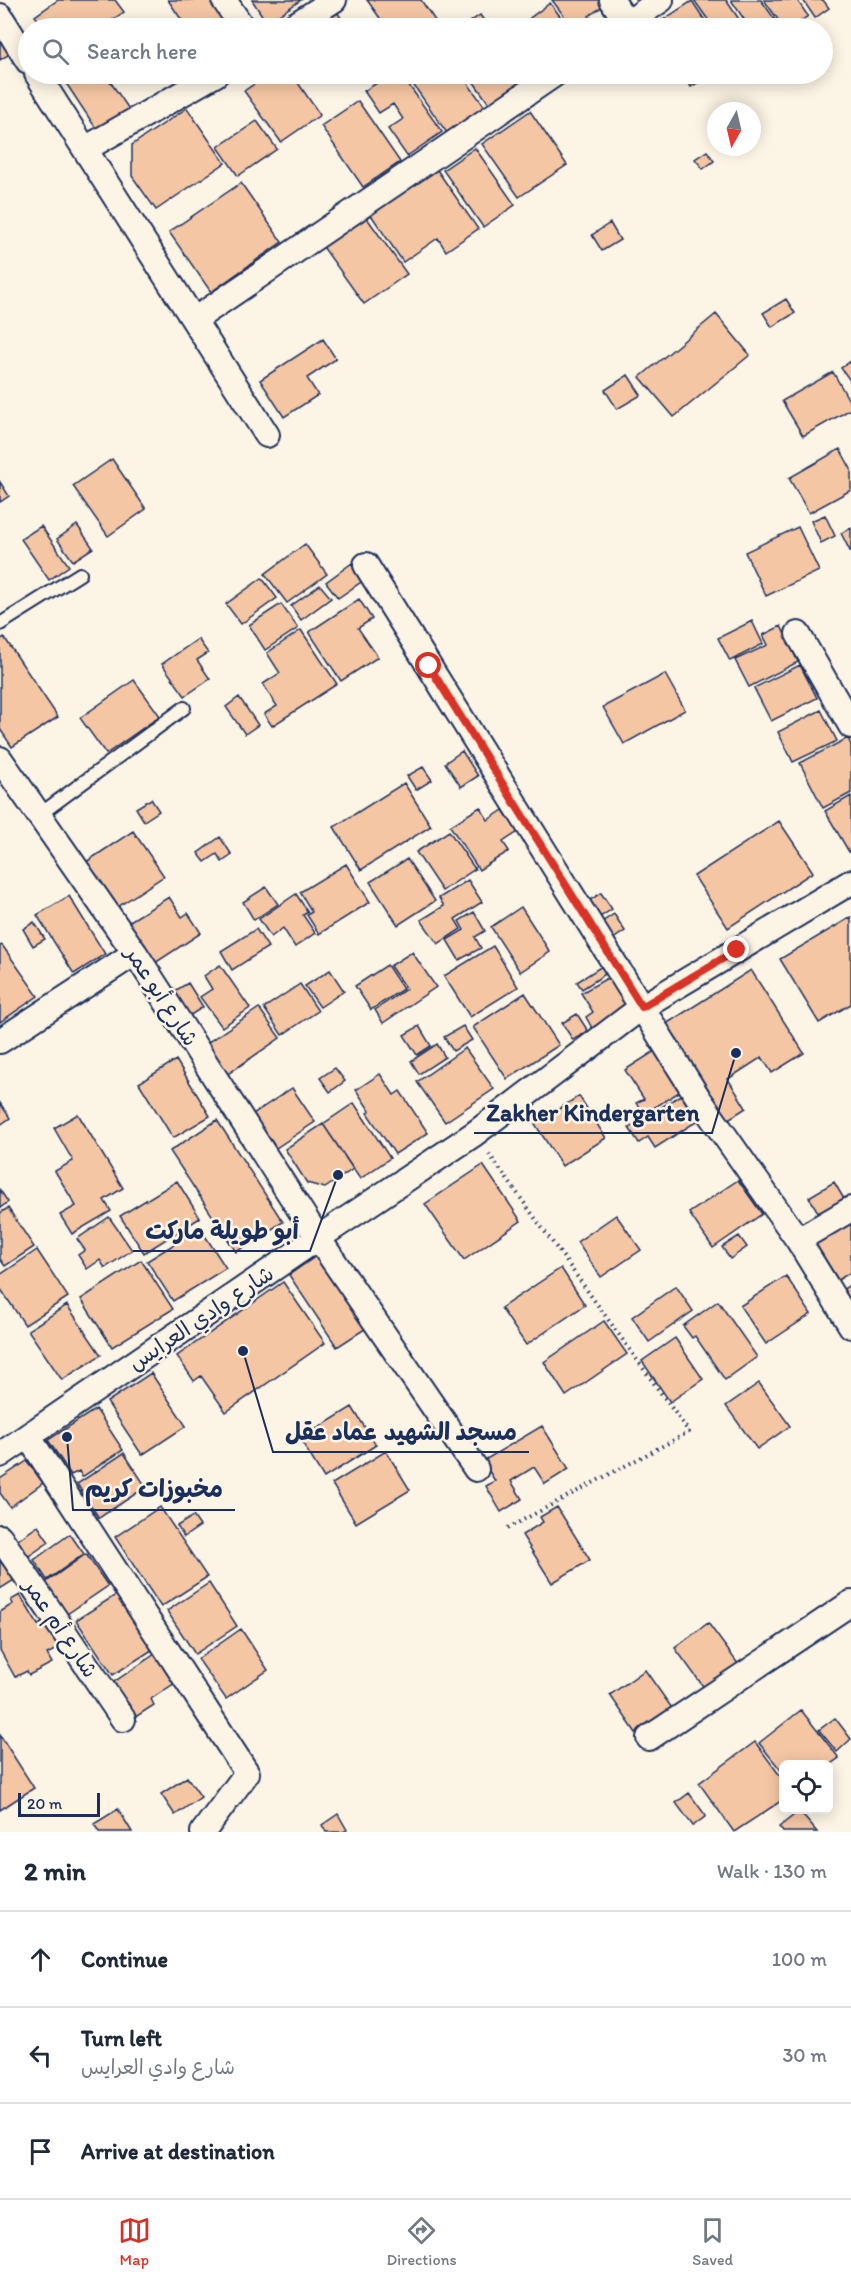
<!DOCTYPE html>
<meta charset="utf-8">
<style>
body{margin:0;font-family:Itim,"Playpen Sans Arabic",sans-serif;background:#f2f2f3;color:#1f2937}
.controls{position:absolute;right:18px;bottom:18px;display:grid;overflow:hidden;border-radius:9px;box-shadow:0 3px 15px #0003}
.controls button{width:54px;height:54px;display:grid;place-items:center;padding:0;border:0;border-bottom:2px solid #e0e1e3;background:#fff;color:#1f2937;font:30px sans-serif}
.compass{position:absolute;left:707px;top:102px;width:54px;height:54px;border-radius:50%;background:#fff;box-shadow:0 3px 15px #0003;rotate:188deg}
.scale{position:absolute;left:18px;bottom:15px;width:82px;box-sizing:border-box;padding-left:6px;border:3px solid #1b2f5e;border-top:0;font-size:16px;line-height:21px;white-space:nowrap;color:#1b2f5e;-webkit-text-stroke:4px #fcf5e5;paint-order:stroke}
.stop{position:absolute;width:18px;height:18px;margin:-14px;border:4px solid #d93025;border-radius:50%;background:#fff}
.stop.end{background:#d93025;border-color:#fff;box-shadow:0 2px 6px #0008}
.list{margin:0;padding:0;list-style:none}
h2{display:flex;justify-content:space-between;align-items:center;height:78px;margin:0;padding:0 24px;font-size:26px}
h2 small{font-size:20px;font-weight:400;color:#747a83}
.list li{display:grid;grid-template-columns:39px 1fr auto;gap:18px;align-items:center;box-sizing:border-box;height:96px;padding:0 24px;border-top:2px solid #e0e1e3}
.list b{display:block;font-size:22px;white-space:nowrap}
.list p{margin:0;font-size:20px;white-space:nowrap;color:#747a83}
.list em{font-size:20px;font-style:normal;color:#747a83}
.icon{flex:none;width:33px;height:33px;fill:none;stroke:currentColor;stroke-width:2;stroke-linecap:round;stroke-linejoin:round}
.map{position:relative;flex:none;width:851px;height:1832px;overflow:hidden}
.search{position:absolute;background:#fff;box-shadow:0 3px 15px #0003;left:18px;right:18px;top:18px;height:66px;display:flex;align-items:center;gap:15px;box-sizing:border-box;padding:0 21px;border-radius:33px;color:#747a83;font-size:22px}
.sheet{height:366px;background:#fff}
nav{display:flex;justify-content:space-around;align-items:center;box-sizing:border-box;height:84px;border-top:2px solid #e0e1e3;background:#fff;font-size:16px;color:#747a83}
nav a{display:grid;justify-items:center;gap:3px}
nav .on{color:#d93025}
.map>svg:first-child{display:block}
.building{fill:#f5c6a4;stroke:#1b2f5e;stroke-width:1.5}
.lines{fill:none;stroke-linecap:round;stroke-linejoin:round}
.service-casing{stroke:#1b2f5e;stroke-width:16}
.minor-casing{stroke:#1b2f5e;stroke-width:28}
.path{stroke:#1b2f5e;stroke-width:4;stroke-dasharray:1.5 4.5;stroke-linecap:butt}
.service{stroke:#fcf5e5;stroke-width:12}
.minor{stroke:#fcf5e5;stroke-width:24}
.route{stroke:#d93025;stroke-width:8}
.labels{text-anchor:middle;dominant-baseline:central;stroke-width:5;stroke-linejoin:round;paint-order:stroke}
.street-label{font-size:22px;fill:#1b2f5e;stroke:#fcf5e5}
.leader{fill:none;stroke:#1b2f5e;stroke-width:2}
.callout-dot{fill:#1b2f5e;stroke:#fcf5e5;stroke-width:2}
.callout-label{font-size:24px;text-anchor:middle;font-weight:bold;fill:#1b2f5e;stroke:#fcf5e5;stroke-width:5;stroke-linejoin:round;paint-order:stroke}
</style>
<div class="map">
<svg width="851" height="1832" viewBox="0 0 851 1832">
<rect width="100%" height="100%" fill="#fcf5e5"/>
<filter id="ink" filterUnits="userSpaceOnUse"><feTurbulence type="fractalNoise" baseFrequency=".0167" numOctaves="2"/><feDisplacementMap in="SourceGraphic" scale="12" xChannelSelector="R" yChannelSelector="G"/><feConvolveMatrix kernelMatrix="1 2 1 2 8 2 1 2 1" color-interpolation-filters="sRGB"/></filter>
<g filter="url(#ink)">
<!-- building -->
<path class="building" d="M58,0h57l9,12 -24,16h-32l-6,-8 -12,8h-5l-10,-12z
M168,0h46l19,28h-46z
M252,0h49l-34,23z
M367,0h54l19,28h-53z
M552,0h47l4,6 -14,10 9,12h-25z
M694,0h32l19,28h-31z
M731,0h30l20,28h-31z
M764,0h33l11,16 -18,12h-6z
M803,0h20l6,8 -14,10z
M692,1l18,27h-57l-1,-1z
M550,3l19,25h-31l-8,-10z
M337,12l11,16h-36z
M480,15l9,13h-28z
M0,27l16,23 -16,10z
M60,74h45l26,38 -31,18 -5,-3z
M269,74h23l28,41 -39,27 -37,-51z
M391,74h10l41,58 -35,24 -19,-27 15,-10 -10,-15 -14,9 -15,-22z
M419,74h42l24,33 -38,26 -37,-53z
M468,74h53l5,7 -36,24z
M683,74h29l-21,13z
M358,101l42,61 -37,25 -42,-61z
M187,108l38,55 -69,47 -24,-34v-31z
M530,111l37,54 -48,32 -37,-53z
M257,121l20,28 -39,27 -20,-29z
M475,148l40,57 -32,22 -40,-57z
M707,151l7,10 -11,8 -8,-10z
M435,167l43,62 -32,22 -8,-13 -35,24 -34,-50z
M241,183l41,59 -71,50 -42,-60z
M364,214l43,60 -43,30 -43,-60z
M610,223l10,17 -18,11 -10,-16z
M786,299l9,14 -23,14 -9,-14z
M716,314l34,41 -76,62 -34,-40z
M323,339l13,20 -29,19 11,17 -34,22 -24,-37z
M851,361v21l-10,-14z
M833,372l18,32v5l-48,27 -21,-35z
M628,375l13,20 -24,14 -12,-19z
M840,449l11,20v21l-42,23 -20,-35z
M112,459l34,50 -38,27 -35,-50z
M0,482l9,14 -9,6z
M825,515l10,21 -14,7 -10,-22z
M77,525l16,23 -20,13 -16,-22z
M41,526l28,40 -20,14 -28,-41z
M798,527l21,44 -53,25 -21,-44z
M851,528v23h-1l-9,-18z
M305,544l22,30 -40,29 -22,-29z
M352,563l12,17 -26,18 -12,-16z
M262,578l15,20 -36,26 -15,-20z
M320,585l11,13 -30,22 -10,-14z
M359,599l13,20 -14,9 20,29 -37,24 -32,-49z
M281,604l17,24 -33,22 -16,-25z
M752,621l11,23 -33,17 -12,-23z
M781,626l17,36 -49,25 -14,-27 33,-15 -5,-10z
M301,630l36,54 -65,42 -8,-12 13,-8 -14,-22 17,-11 -13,-20z
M4,637l54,80 -46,30 -12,-18v-89z
M198,639l10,14 -11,7 13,19 -25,17 -23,-32z
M800,665l17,33 -46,23 -17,-33z
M665,674l20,36 -61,34 -21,-37z
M134,680l26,36 -54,38 -26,-36z
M239,697l19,28 -13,9 -19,-27z
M821,710l16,31 -44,21 -15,-30z
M848,738l3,7v48l-28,15 -23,-45z
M462,751l16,25 -17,11 -16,-24z
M423,767l9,13 -16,10 -9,-14z
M404,783l27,43 -70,44 -27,-43z
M851,796v54l-2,2 -24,-41z
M151,799l8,12 -15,10 -8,-13z
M480,807l8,13 15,-10 15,22 -15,10 6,9 -30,19 -29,-44z
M779,821l34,51 -85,56 -34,-52z
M133,831l31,45 -48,32 -30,-46z
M449,831l26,38 -33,22 -26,-39z
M220,837l12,18 -10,7 -5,-8 -12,8 -7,-9z
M407,859l28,42 -37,24 -28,-43z
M346,864l24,38 -51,32 -12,-19 5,-3 -12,-20z
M468,880l14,22 -27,17 6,10 -23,15 -17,-24 23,-14 -5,-8z
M266,887l12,17 -24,16 -11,-18z
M601,893l11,16 -15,10 -11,-16z
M296,894l12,18 -5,3 12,18 -20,14 -12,-19 -12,9 -12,-18z
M69,896l36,58 -31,20 -37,-59z
M169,897l13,20 6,-4 13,20 -49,32 -27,-41z
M521,907l29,45 -30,20 -29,-45z
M474,912l11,19 -10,6 6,11 -22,12 -12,-20 17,-10 -5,-9z
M614,914l11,17 -15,10 -11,-17z
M851,917v87l-32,19 -39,-64z
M34,922l11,17 -12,7 -10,-17z
M256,929l12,18 -36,23 -11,-19z
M2,945l36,51 -38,26v-76z
M493,946l25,41 -48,30 -26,-41z
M412,952l24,35 -53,36 -8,-13 31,-21 -16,-23z
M220,965l30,43 -28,19 -22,-30 12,-8 -8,-13z
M387,965l16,24 -32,21 -16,-24z
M602,966l5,7 -25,16 -5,-7z
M330,970l14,21 -24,16 -15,-21z
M751,970l53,83 -32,20 -10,-16 -34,22 18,29 -19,12 -61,-96z
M609,977l18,30 -35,21 -6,-11 7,-5 -12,-19z
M188,983l15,24 -20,13 -15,-25z
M300,984l18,27 -36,24 -18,-27z
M525,993l34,52 -52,34 -34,-52z
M259,1008l21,30 -58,40 -21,-31z
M577,1014l11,17 -15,9 -11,-17z
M419,1026l12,20 -14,9 -13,-20z
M463,1026l9,14 -19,11 -9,-14z
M437,1044l8,13 -26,17 -8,-13z
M465,1048l29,41 -49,33 -28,-40z
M658,1049l26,40 -40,25 -8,-11 8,-4 -19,-29z
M176,1060l34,56 -37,22 -34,-55z
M335,1068l10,13 -15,11 -10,-14z
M380,1074l14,21 6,-4 28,42 -33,21 -28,-41 3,-2 -14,-21z
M292,1088l23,34 -39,26 -23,-34z
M685,1092l17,26 -47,30 -7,-11 -9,6 -10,-15z
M579,1096l27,42 -44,28 -27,-42z
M0,1103l10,15 -10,7z
M354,1103l36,55 -30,21 -37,-55z
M78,1114l45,74 -19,12 7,11 -39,23 -12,-19 16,-9 -21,-35 18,-10 -19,-33z
M217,1120l66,102 -47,30 -66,-101z
M323,1124l30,45 -28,19 -18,-5 -22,-34z
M483,1165l38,56 -57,39 -39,-56z
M738,1180l24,34 -49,34 -24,-35z
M177,1181l23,37 -56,35 -24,-37z
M834,1182l10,17 -25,15 -10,-17z
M0,1190l8,12 -8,6z
M8,1208l26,39 -29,19 -5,-7v-46z
M616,1215l25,35 -40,27 -24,-35z
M109,1217l23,33 -27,18 -5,-8 -13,9 -9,-14 7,-5 -8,-11z
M851,1218v54l-13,8 -24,-39z
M200,1228l26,40 -53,33 -26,-40z
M739,1236l8,11 -17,12 -8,-12z
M37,1250l31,47 -43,28 -25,-37v-13z
M322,1252l49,73 -34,22 -48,-72z
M141,1260l32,49 -61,38 -31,-48z
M561,1268l24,37 -59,40 -25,-37z
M786,1276l25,38 -45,30 -26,-38z
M283,1282l42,61 -99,69 -25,-36 -7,5 -17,-25z
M851,1284v20l-10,-13z
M676,1286l17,25 -44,31 -17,-25z
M718,1301l39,56 -32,23 -30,-44 -3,2 -9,-12z
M67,1305l34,50 -39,25 -34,-50z
M604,1321l23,33 -61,42 -22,-34z
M675,1338l28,41 -33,23 -28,-41z
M151,1373l35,53 -44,29 -35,-53z
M759,1383l31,43 -33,23 -31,-43z
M352,1407l24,38 -52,33 -24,-39z
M96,1409l27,41 -41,27 -3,-6 -8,4 -23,-35z
M542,1426l27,43 -24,15 -11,-17 -23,14 11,18 -21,13 -15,-26 9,-5 -12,-20z
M386,1451l24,39 -54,33 -24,-39z
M124,1453l22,34 -47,31 -22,-34z
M27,1461l16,22 -33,24 -10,-14v-14z
M160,1507l47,70 -46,30 -46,-70z
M557,1507l33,53 -38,23 -30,-48 21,-13 -3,-5z
M193,1516l7,10 -16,11 -7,-11z
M38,1526l11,16 -23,16 -11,-16z
M70,1534l14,20 -37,26 -13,-20z
M0,1548l19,29 -19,12z
M86,1554l22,32 -41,28 -22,-31z
M209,1583l28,43 -42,28 -28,-43z
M119,1593l36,55 -42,27 -37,-55z
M20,1595l18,30 8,-4 14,26 -13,7 5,9 -23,12 -2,-4 -12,6 -15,-27v-38l13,-8 -2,-4z
M708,1623l31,42 -34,24 -30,-41z
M241,1629l27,41 -42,29 -28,-40z
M158,1652l20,29 -27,18 3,6 -20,13 -23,-34z
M645,1670l29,41 -36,25 -28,-41z
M801,1710l38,48 -11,8 -44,-2v10l-25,-31z
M835,1718l16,21 -14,13 -18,-22z
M0,1735l34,53 -34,22z
M755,1742l29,39v18l-50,33 -35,-49z
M187,1777l14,20 -26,18 -14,-21z
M689,1793l17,23 -13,10 -17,-23z
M118,1809l14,23h-33l-5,-8z
M799,1811l18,21h-34l-4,-5z
M338,1814l9,16 -4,2h-17l-4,-7z"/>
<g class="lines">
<defs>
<path id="service" d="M0,624l80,-50
M39,815l145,-107"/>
<path id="minor" d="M224,0l19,28
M612,0l15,24
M0,16l28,45
M290,28l44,-28
M620,28l41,-28
M37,74l230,361
M85,149l131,-75
M194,320l361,-246
M366,565l333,534 99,141 53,86
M798,634l53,92
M0,759l135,194 183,285 158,231
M0,1041l135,-88
M798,1240l53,-31
M28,1436l219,337 -44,59
M0,1455l318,-217 156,-104 168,-127 209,-125
M0,1537l123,182
M649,1738l202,-135"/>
</defs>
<!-- service casing -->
<use href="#service" class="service-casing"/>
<!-- minor casing -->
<use href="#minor" class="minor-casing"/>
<!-- path -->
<path class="path" d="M489,1154l200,278 -183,97"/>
<!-- service -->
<use href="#service" class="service"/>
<!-- minor -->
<use href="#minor" class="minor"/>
</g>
</g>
<g class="lines" filter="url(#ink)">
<!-- route -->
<path class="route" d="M429,666l213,341 95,-57"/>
</g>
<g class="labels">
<!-- street labels -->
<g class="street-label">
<text transform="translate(162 996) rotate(57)">شارع أبو عمر</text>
<text transform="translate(201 1318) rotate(-34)">شارع وادي العرايس</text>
<text transform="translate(61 1628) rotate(56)">شارع أم عمر</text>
</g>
</g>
<!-- callouts -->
<path class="leader" d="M736 1053L712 1133H474M338 1175L310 1251H133M243 1351L273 1452H529M67 1437L73 1510H235"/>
<g class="callout-dot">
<circle cx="736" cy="1053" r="6"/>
<circle cx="338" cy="1175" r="6"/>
<circle cx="243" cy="1351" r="6"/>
<circle cx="67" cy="1437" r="6"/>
</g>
<g class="callout-label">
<text x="593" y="1121">Zakher Kindergarten</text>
<text x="222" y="1239">أبو طويلة ماركت</text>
<text x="401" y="1440">مسجد الشهيد عماد عقل</text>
<text x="154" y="1497">مخبوزات كريم</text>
</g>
</svg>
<div class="controls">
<button><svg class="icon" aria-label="locate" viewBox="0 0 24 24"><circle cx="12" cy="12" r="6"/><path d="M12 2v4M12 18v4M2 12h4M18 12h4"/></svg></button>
</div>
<svg class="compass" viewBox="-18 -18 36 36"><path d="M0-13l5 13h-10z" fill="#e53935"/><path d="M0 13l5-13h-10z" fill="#747a83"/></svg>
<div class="scale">20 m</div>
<div class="stop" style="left:429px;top:666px"></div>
<div class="stop end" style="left:737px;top:950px"></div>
<div class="search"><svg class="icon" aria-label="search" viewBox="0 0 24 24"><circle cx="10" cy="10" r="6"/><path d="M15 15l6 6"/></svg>Search here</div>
</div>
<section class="sheet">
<h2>2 min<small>Walk · 130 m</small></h2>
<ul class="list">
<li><svg class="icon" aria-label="ahead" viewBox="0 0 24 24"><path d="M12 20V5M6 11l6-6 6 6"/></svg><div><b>Continue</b></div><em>100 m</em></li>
<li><svg class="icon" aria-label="left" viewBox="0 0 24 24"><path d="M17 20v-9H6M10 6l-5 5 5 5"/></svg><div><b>Turn left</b><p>شارع وادي العرايس</p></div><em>30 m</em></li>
<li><svg class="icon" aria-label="arrive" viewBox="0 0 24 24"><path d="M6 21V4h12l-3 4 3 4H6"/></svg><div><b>Arrive at destination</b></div></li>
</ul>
</section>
<nav>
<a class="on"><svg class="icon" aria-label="map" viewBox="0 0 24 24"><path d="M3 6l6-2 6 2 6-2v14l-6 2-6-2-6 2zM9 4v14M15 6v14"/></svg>Map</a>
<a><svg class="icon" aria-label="directions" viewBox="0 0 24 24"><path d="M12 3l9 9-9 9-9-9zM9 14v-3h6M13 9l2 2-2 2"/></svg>Directions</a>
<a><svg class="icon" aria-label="saved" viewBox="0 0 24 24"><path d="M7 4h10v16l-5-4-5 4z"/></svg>Saved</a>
</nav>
